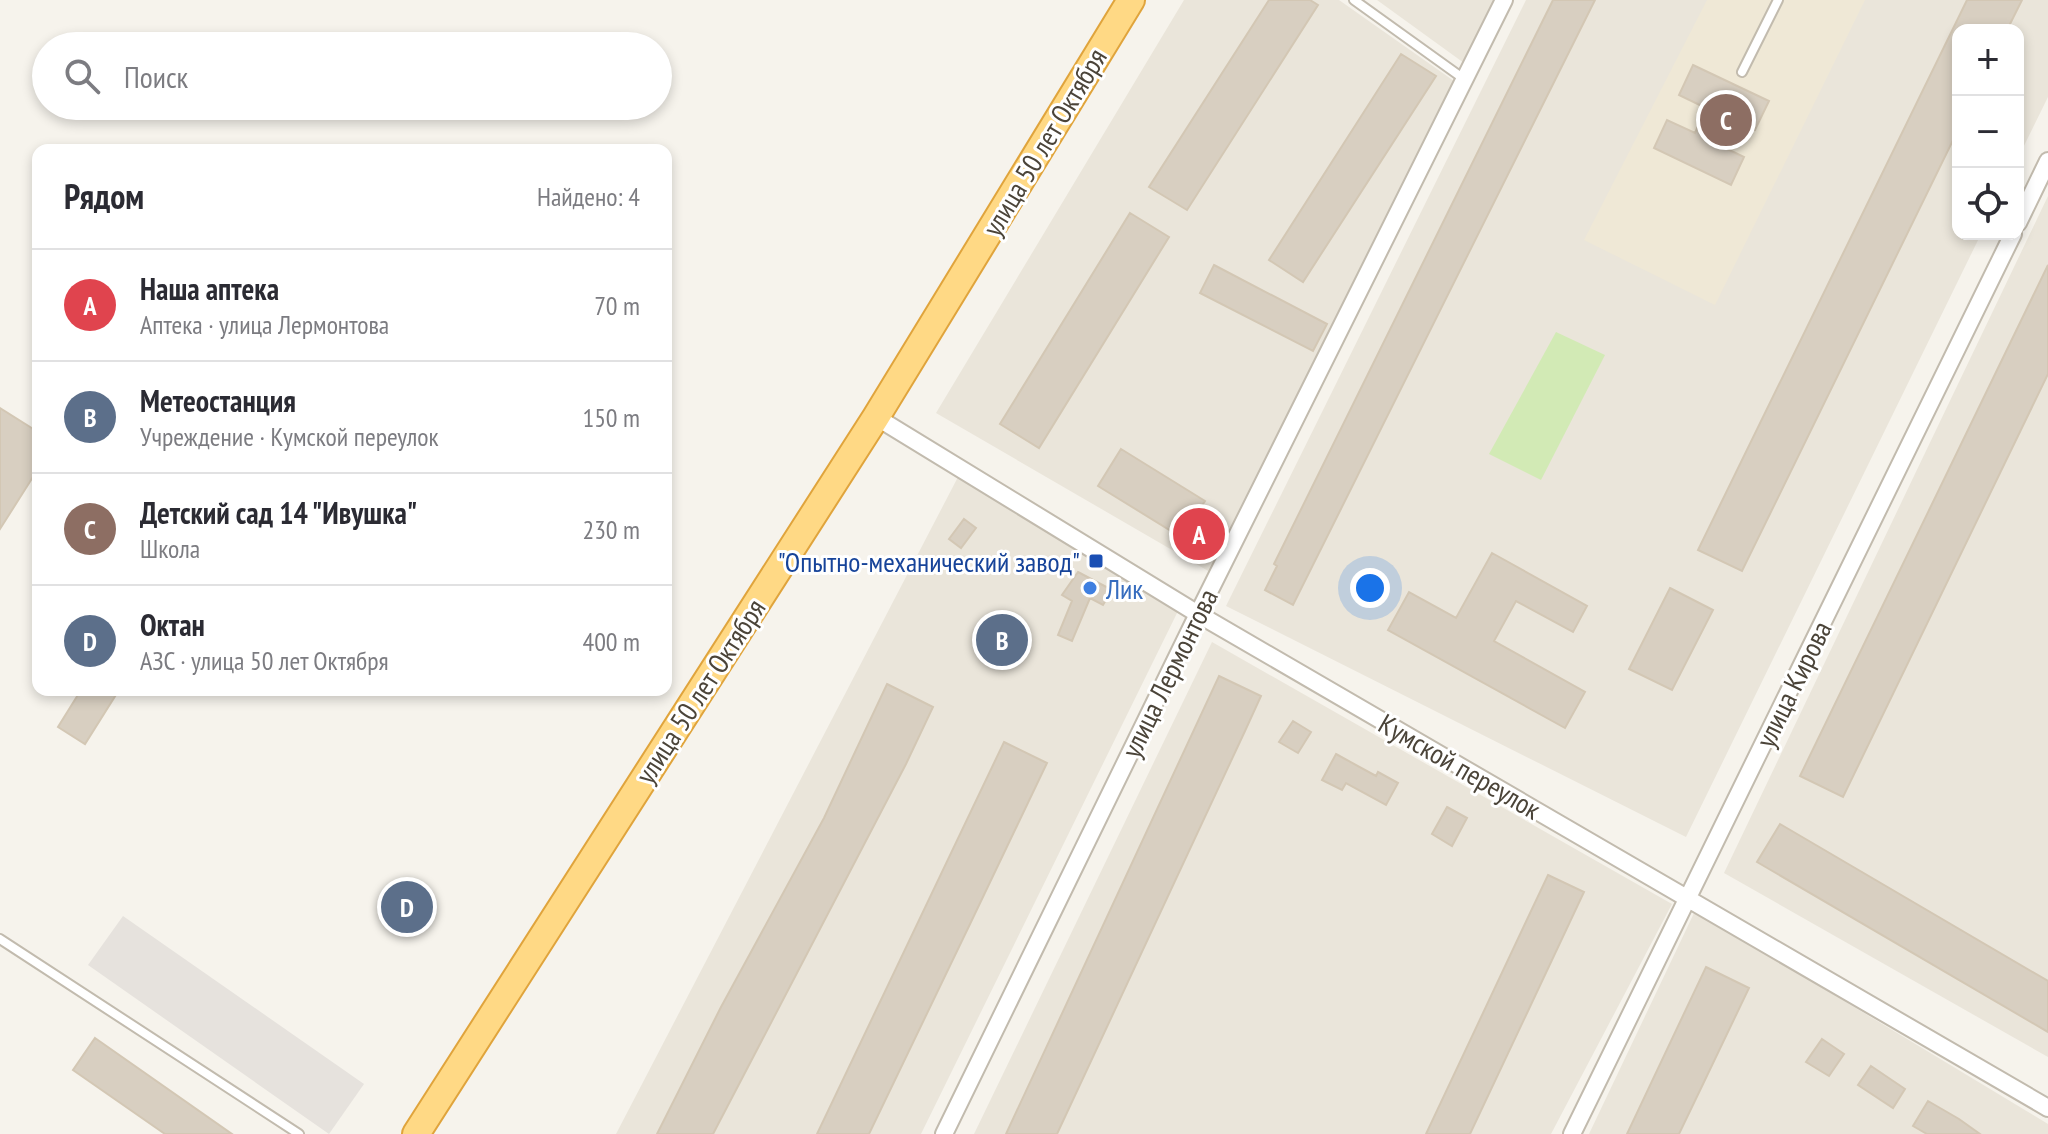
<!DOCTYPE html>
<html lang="ru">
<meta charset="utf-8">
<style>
body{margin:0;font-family:"PT Sans Narrow",sans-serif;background:#f2f2f3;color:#2b2b33}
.controls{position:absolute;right:24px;top:24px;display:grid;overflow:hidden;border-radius:16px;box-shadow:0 4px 12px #0003}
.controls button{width:72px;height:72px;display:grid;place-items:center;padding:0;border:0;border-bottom:2px solid #e1e1e2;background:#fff;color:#2b2b33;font:40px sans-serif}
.you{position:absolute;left:1370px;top:588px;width:28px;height:28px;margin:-20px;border:6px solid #fff;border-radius:50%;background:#1a73e8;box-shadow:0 0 0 12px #1a73e833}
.badge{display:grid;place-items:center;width:52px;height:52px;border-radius:50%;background:#d93025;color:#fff;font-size:26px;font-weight:700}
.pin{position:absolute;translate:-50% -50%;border:4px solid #fff;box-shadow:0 2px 8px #0006}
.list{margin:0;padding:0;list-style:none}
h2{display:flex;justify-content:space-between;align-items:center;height:104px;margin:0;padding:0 32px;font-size:34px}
h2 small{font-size:26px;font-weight:400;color:#7c7c81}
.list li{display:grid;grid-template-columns:52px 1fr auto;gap:24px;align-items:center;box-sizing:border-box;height:112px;padding:0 32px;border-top:2px solid #e1e1e2}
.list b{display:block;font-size:30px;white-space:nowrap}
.list p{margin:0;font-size:26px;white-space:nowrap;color:#7c7c81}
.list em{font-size:26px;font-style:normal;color:#7c7c81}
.icon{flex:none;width:44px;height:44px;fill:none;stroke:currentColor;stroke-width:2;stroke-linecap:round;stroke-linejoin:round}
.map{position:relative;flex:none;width:2048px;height:1134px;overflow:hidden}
.search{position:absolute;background:#fff;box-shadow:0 4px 12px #0003;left:32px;top:32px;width:640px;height:88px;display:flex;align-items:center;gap:20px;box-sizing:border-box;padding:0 28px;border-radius:44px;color:#7c7c81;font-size:30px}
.panel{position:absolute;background:#fff;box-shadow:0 4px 12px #0003;left:32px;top:144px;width:640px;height:552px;border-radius:16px}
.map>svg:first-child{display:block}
.residential{fill:#eae5da}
.industrial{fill:#e6e2dd}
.education{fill:#efe8d6}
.green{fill:#d2eab5}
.building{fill:#d8cfc1;stroke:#d3c7b4;stroke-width:2}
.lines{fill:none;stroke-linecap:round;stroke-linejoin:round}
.service-casing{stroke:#c2bbae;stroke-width:12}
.minor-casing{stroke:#c2bbae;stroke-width:20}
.trunk-casing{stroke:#e0a43c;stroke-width:30}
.service{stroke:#fff;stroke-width:8}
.minor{stroke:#fff;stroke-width:16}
.trunk{stroke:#ffd985;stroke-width:26}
.transit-dot{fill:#1a4fb4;stroke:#fff;stroke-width:3}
.shop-dot{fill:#3f7fe0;stroke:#fff;stroke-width:3}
.labels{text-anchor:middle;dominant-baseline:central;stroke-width:6;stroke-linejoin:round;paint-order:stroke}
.street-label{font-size:28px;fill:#4b4439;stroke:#fff}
.transit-label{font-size:28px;fill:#164399;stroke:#fff;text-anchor:end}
.shop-label{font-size:28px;fill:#366cbe;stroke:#fff;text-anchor:start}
</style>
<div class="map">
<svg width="2048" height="1134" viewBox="0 0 2048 1134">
<rect width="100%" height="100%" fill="#f6f3ec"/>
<!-- residential -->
<path class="residential" d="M1184,0h155l115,81 -244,491 -274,-159z
M1377,0h118l-31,63z
M1526,0h522v97l-30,61v-128h-60v204h23l-295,603 -460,-231z
M2048,196v861l-324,-184z
M958,477l222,130 -259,527h-305z
M1212,642l460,262 -121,230h-577z
M1695,911l353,213v10h-459z"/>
<!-- industrial -->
<path class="industrial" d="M123,916l241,168 -35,50 -241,-169z"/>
<!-- education -->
<path class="education" d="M1707,0h158l-150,305 -131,-65z"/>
<!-- green -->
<path class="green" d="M1556,332l49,23 -64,125 -52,-26z"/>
<!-- building -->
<path class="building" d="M1269,0h41l8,5 -131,205 -38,-23z
M1553,0h42l-302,605 -28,-15 12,-24 -3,-2z
M1967,0h55l-15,30h-49v100l-216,441 -44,-21z
M1401,54l35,22 -133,206 -34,-22z
M1693,65l76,36 -14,29 -22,-11 -12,27 23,11 -13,28 -77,-37 13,-28 28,13 11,-25 -27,-13z
M1130,213l39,24 -130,211 -39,-24z
M1214,265l113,59 -14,27 -113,-58z
M2048,265v109l-205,423 -43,-21z
M0,408l38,24v37l-38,60z
M1121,449l84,52 -4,6 20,12 -19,31 -104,-64z
M964,519l12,9 -15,20 -12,-9z
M1492,553l95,53 -14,26 -57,-31 -22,40 91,51 -20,36 -177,-98 21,-38 47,26z
M1078,572l34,18 -9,15 -13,-7 -18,43 -14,-6 14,-34 -10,-6z
M1670,588l43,22 -41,80 -43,-21z
M1219,676l42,20 -16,35 -188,403h-51z
M887,684l46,23 -27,57 -193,370h-56l64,-127 103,-189z
M81,690h38l-34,54 -27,-17z
M1293,721l18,11 -13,21 -19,-11z
M1004,742l43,21 -76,159 -102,212h-52z
M1336,754l40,22 2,-4 20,11 -12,22 -40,-22 -4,7 -20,-10z
M1447,807l20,11 -15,28 -20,-12z
M1780,824l268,157v51l-291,-170z
M1548,875l36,17 -56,119 -58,123h-44z
M1706,967l43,21 -45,94 -25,52h-52z
M95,1038l137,96h-67l-92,-64z
M1822,1039l22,15 -15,22 -23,-14z
M1871,1066l34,23 -12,19 -35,-23z
M1928,1101l31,18 21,15h-53l-14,-8z"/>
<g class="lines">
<defs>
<path id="service" d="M1354,0l110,79
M1742,72l36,-72
M0,939l299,195"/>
<path id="minor" d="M2018,223l30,-62
M876,417l322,197 850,494
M944,1134l254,-520 306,-614
M1572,1134l441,-900"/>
<path id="trunk" d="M416,1134l460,-717 255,-417"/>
</defs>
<!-- service casing -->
<use href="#service" class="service-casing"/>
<!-- minor casing -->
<use href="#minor" class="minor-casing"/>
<!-- trunk casing -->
<use href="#trunk" class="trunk-casing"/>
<!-- service -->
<use href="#service" class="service"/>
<!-- minor -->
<use href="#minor" class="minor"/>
<!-- trunk -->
<use href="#trunk" class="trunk"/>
</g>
<!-- markers -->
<rect class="transit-dot" x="1088" y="553" width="16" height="16" rx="4"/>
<circle class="shop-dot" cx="1090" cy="588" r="8"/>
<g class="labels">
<!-- street labels -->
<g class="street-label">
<text transform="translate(1044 142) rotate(-59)">улица 50 лет Октября</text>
<text transform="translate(1169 673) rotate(-64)">улица Лермонтова</text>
<text transform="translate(1793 684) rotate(-64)">улица Кирова</text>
<text transform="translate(700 691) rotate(-57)">улица 50 лет Октября</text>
<text transform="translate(1460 766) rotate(30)">Кумской переулок</text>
</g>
<!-- transit labels -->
<g class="transit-label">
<text x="1080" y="561">"Опытно-механический завод"</text>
</g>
<!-- shop labels -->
<g class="shop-label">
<text x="1106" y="588">Лик</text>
</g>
</g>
</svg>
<div class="controls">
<button>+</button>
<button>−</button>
<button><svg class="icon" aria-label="locate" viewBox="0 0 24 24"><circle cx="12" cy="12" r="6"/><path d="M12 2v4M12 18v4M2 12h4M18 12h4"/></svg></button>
</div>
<div class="you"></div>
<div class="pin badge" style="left:1199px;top:534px;background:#e0444e">A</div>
<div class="pin badge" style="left:1002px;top:640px;background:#5c6f8a">B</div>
<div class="pin badge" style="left:1726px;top:120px;background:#8d6e63">C</div>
<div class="pin badge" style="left:407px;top:907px;background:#5c6f8a">D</div>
<div class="search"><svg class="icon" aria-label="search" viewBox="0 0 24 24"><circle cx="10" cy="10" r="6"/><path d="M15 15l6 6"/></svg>Поиск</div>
<section class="panel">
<h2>Рядом<small>Найдено: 4</small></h2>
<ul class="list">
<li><span class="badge" style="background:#e0444e">A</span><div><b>Наша аптека</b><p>Аптека · улица Лермонтова</p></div><em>70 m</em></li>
<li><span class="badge" style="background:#5c6f8a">B</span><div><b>Метеостанция</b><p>Учреждение · Кумской переулок</p></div><em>150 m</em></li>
<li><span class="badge" style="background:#8d6e63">C</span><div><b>Детский сад 14 &quot;Ивушка&quot;</b><p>Школа</p></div><em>230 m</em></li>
<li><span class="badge" style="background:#5c6f8a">D</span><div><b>Октан</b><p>АЗС · улица 50 лет Октября</p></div><em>400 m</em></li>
</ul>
</section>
</div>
